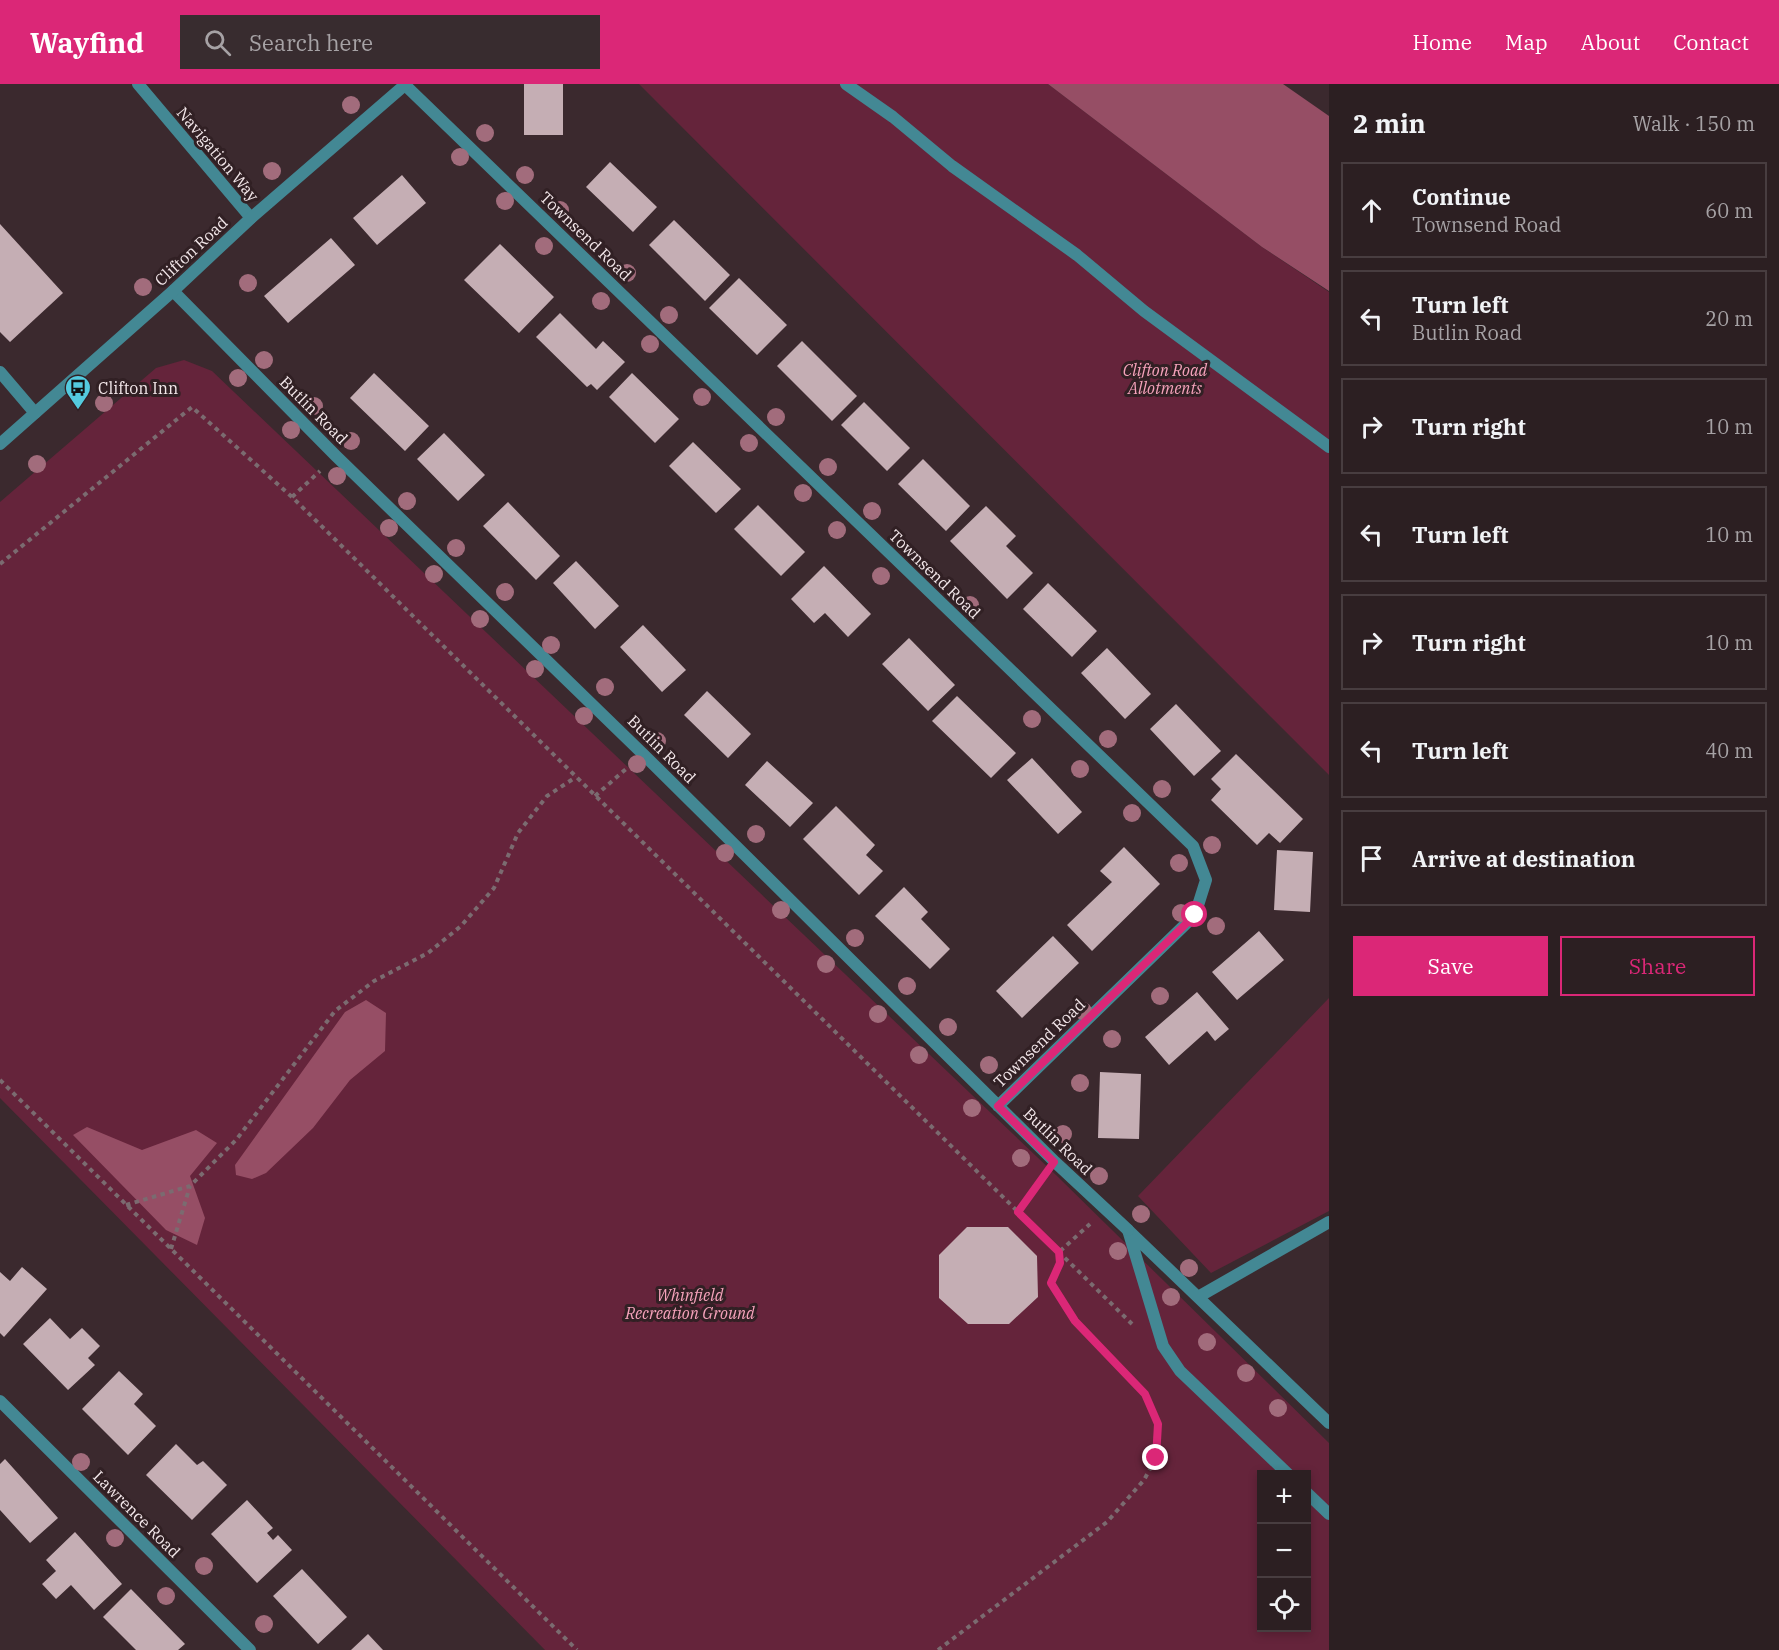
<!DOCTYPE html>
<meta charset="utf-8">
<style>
body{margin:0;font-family:"IBM Plex Serif",serif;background:#382c2f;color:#f1f3f6}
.controls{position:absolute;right:18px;bottom:18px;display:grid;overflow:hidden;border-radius:0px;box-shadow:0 3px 9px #0003}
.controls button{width:54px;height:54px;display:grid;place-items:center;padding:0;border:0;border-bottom:2px solid #483d40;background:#2c1f22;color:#f1f3f6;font:30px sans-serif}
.stop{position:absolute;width:18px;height:18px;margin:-14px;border:4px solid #db2777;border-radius:50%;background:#fff}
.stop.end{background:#db2777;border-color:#fff;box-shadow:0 2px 6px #0008}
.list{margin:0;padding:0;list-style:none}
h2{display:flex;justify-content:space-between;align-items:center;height:78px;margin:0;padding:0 24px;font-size:26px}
h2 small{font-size:20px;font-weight:400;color:#a6a2a5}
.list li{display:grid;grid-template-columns:39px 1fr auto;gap:18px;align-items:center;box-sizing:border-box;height:96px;margin:0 12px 12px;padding:0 12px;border:2px solid #483d40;border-radius:0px}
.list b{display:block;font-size:22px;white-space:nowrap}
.list p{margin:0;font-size:20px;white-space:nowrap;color:#a6a2a5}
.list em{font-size:20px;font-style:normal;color:#a6a2a5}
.actions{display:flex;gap:12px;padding:18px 24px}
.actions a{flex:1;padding:14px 0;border:2px solid #db2777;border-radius:0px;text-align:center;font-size:21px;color:#db2777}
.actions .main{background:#db2777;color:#fff}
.icon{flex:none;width:33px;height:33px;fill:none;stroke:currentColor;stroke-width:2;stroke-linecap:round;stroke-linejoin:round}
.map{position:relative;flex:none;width:1329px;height:1566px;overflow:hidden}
header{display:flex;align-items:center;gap:36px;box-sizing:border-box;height:84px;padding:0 30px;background:#db2777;color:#fff}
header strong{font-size:28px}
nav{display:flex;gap:33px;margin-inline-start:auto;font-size:21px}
.search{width:420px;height:54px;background:#382c2f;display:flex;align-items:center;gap:15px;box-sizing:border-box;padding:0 21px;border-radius:0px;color:#a6a2a5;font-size:22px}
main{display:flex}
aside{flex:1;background:#2c1f22}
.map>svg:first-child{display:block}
.green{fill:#65243b;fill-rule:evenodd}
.forest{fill:#964e65}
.building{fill:#c5aeb4}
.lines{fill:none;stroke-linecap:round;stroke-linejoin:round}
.path{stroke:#7b6b70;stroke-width:4;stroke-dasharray:4.5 4.5;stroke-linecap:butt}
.service{stroke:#438894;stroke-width:12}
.minor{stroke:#438894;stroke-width:12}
.tertiary{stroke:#438894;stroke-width:12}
.tree{fill:#a26c7c}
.route{stroke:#db2777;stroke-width:8}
.labels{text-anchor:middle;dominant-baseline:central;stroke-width:6;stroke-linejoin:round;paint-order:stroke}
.street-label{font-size:16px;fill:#f3e7ea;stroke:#312024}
.park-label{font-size:16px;font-style:italic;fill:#f6a2bb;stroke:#312024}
.poi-label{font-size:16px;fill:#f3e7ea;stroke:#312024;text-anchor:start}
</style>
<header>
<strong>Wayfind</strong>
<div class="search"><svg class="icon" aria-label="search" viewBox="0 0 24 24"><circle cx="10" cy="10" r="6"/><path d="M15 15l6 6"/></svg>Search here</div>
<nav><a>Home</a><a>Map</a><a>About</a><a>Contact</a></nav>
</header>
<main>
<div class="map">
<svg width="1329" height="1566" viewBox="0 0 1329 1566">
<rect width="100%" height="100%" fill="#3b292e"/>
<!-- green -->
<path class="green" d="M639,0h409l214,163 67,45v483z
M184,276l28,11 844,804 273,268v207h-784l-545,-552v-596l156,-134zM1262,1390h44v154h-44z
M1329,914v213l-118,62 -73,-77z"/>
<!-- forest -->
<path class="forest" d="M1048,0h235l46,32v175l-67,-44z
M366,916l20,13 -1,38 -35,29 -37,48 -47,45 -14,6 -16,-4 -1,-10 110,-153z
M87,1043l55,23 54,-20 21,13 -27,33 15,42 -8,27 -31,-15 -93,-95z"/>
<!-- building -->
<path class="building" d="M524,0h39v51h-39z
M610,78l47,45 -24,25 -47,-45z
M402,91l24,28 -49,42 -24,-27z
M674,136l56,55 -25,26 -56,-56z
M0,140l63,69 -53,49 -10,-10z
M331,154l24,27 -67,58 -24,-27z
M500,160l54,53 -35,36 -55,-53z
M739,194l48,47 -30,30 -48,-47z
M560,229l36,36 7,-8 22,21 -28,28 -6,-6 -4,3 -51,-50z
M802,257l55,55 -25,25 -55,-55z
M374,289l55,53 -24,25 -55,-53z
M632,289l47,46 -24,24 -46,-46z
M864,318l46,46 -23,23 -46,-46z
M444,349l41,42 -27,26 -41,-42z
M693,358l48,47 -25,24 -47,-47z
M923,375l47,47 -24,25 -48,-47z
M508,418l52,54 -24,24 -53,-54z
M758,421l47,47 -24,24 -47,-47z
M986,422l30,30 -10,10 27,27 -26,26 -57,-58z
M576,477l43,45 -24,23 -42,-46z
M824,482l47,48 -23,23 -23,-24 -11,10 -23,-24z
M1048,499l49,48 -25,26 -49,-48z
M643,541l43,45 -24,22 -42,-45z
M909,554l46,47 -27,26 -46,-47z
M1107,564l44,46 -26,25 -44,-46z
M707,607l44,43 -23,24 -44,-43z
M957,612l59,57 -25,25 -59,-57z
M1176,620l45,47 -27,25 -44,-47z
M1236,670l67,65 -23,24 -11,-10 -12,12 -46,-45 10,-11 -10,-10z
M1032,674l50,54 -24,22 -51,-54z
M767,677l46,42 -23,24 -45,-42z
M836,722l39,39 -9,10 17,16 -24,24 -56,-56z
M1124,763l36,37 -68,67 -25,-26 45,-43 -12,-11z
M1277,766l36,2 -3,60 -36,-2z
M904,803l24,25 -7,7 29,30 -20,20 -55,-53z
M1259,847l25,29 -47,40 -25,-28z
M1053,852l26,27 -57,55 -26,-27z
M1197,908l32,37 -14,12 -8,-10 -38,34 -24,-28z
M1100,988l41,2 -2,65 -41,-1z
M967,1143h41l29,29 1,41 -29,27h-41l-29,-26v-43z
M22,1183l25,22 -43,48 -4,-4v-61l10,9z
M50,1234l20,21 12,-11 18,18 -12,12 7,7 -27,25 -45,-46z
M119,1287l24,23 -9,10 22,22 -28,29 -46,-46z
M176,1360l21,21 6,-4 24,24 -35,35 -46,-45z
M5,1375l53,59 -28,25 -30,-33v-46z
M247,1416l26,28 -6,5 6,7 5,-5 14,15 -35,33 -46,-49z
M75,1448l47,52 -28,26 -23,-25 -15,14 -14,-15 14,-13 -10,-11z
M302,1485l45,48 -29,27 -45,-48z
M131,1505l54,55 -7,6h-42l-33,-33z
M368,1550l15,16h-32z"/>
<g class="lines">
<!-- path -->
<path class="path" d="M292,413l28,-26
M0,480l192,-157 100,90 840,827
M595,712l31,-27
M0,996l577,570
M126,1121l64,-19 46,-46 99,-129 39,-30 54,-28 33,-27 33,-38 24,-55 29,-37 29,-19
M1018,1128l24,-33
M171,1165l19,-63
M938,1566l169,-128 37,-42 12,-22 1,-34 -12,-30 -70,-73 -24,-38 9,-20 -1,-11 31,-28"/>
<!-- service -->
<path class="service" d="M846,0l47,33 59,49 125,89 67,56 185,136
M0,288l35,41
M1128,1146l35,116 17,25 108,103
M1129,1147l200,192
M1198,1213l131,-75
M1306,1408l23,22"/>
<!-- minor -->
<path class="minor" d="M138,0l113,134
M405,1l788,761 13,34 -11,35 -197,191
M173,207l163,165 307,298 412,408 73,68
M0,1317l250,249"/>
<!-- tertiary -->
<path class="tertiary" d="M0,360l173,-153 78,-73 155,-134"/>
</g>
<!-- trees -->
<g class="tree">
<circle cx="351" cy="21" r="9"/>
<circle cx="485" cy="49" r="9"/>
<circle cx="460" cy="73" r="9"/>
<circle cx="272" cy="87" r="9"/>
<circle cx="525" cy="91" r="9"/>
<circle cx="505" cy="117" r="9"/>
<circle cx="560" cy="126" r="9"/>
<circle cx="544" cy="162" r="9"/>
<circle cx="627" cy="189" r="9"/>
<circle cx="248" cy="199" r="9"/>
<circle cx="143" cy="203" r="9"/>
<circle cx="601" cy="217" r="9"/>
<circle cx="669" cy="231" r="9"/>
<circle cx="650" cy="260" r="9"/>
<circle cx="264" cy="276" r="9"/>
<circle cx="238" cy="294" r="9"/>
<circle cx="702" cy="313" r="9"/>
<circle cx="104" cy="319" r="9"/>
<circle cx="314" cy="322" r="9"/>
<circle cx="776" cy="333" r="9"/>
<circle cx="291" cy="346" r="9"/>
<circle cx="351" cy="357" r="9"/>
<circle cx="749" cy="359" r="9"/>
<circle cx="37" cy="380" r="9"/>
<circle cx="828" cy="383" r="9"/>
<circle cx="337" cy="392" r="9"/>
<circle cx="803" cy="409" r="9"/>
<circle cx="407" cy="417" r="9"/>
<circle cx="872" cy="427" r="9"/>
<circle cx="389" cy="444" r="9"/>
<circle cx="837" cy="446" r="9"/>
<circle cx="456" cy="464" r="9"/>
<circle cx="434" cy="490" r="9"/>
<circle cx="881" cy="492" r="9"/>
<circle cx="505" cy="508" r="9"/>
<circle cx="970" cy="521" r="9"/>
<circle cx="480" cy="535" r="9"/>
<circle cx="551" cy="561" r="9"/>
<circle cx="535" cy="585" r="9"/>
<circle cx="605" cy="603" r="9"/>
<circle cx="584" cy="632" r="9"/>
<circle cx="1032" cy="635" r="9"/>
<circle cx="1108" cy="655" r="9"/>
<circle cx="657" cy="657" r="9"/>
<circle cx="637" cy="680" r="9"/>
<circle cx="1080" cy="685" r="9"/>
<circle cx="1162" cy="705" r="9"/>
<circle cx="1132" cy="729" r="9"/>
<circle cx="756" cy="750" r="9"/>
<circle cx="1212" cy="761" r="9"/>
<circle cx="725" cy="769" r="9"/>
<circle cx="1179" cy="779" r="9"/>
<circle cx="781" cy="826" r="9"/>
<circle cx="1181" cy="829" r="9"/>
<circle cx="1216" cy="842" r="9"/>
<circle cx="855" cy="854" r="9"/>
<circle cx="826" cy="880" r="9"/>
<circle cx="907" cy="902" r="9"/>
<circle cx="1160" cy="912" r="9"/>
<circle cx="1083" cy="927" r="9"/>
<circle cx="878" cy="930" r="9"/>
<circle cx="948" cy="943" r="9"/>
<circle cx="1112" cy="955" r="9"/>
<circle cx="919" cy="971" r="9"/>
<circle cx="989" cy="981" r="9"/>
<circle cx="1080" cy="999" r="9"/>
<circle cx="972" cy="1024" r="9"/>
<circle cx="1063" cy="1050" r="9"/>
<circle cx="1021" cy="1074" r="9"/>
<circle cx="1099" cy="1092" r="9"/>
<circle cx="1141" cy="1130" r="9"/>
<circle cx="1118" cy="1167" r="9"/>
<circle cx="1189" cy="1184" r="9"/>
<circle cx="1171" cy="1213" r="9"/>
<circle cx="1207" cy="1258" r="9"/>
<circle cx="1246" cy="1289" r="9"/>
<circle cx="1278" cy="1324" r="9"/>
<circle cx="81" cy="1378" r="9"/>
<circle cx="115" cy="1454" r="9"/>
<circle cx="204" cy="1482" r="9"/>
<circle cx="166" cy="1512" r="9"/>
<circle cx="264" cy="1540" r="9"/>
</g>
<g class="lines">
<!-- route -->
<path class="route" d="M1156,1374l2,-34 -13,-30 -70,-73 -24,-38 9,-20 -1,-11 -41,-40 36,-50 -56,-56 197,-191"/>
</g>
<!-- icons -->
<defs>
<symbol id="bus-pin" viewBox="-11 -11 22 30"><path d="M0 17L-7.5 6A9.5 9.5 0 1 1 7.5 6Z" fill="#54cade" stroke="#312024"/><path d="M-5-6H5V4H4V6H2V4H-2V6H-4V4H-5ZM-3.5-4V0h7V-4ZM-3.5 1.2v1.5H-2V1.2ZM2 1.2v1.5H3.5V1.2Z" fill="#111"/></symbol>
</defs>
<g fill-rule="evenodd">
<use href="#bus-pin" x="63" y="289" width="30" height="40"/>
</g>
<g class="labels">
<!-- street labels -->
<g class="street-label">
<text transform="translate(218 70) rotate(50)">Navigation Way</text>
<text transform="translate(586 152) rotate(44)">Townsend Road</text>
<text transform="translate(191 167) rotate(-43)">Clifton Road</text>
<text transform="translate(314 326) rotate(45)">Butlin Road</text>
<text transform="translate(935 490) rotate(44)">Townsend Road</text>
<text transform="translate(662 665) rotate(45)">Butlin Road</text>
<text transform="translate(1039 959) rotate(-44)">Townsend Road</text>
<text transform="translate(1058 1057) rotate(44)">Butlin Road</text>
<text transform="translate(137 1430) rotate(45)">Lawrence Road</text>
</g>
<!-- park labels -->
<g class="park-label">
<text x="1165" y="286">Clifton Road<tspan x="1165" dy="18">Allotments</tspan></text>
<text x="690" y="1211">Whinfield<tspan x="690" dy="18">Recreation Ground</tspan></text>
</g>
<!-- poi labels -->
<g class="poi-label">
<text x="98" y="304">Clifton Inn</text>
</g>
</g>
</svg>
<div class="controls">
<button>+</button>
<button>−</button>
<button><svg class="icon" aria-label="locate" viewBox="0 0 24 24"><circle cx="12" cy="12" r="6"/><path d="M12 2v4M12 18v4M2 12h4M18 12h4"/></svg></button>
</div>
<div class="stop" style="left:1195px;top:831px"></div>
<div class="stop end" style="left:1156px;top:1374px"></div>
</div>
<aside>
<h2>2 min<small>Walk · 150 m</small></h2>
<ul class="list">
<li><svg class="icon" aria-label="ahead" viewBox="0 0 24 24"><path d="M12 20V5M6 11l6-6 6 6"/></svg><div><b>Continue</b><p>Townsend Road</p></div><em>60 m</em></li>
<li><svg class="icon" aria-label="left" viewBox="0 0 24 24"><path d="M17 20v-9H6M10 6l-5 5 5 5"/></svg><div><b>Turn left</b><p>Butlin Road</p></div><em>20 m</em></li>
<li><svg class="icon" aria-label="right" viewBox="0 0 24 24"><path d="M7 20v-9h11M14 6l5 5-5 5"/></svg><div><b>Turn right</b></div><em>10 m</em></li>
<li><svg class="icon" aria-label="left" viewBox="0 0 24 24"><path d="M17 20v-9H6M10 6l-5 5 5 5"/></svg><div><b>Turn left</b></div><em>10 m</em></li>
<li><svg class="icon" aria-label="right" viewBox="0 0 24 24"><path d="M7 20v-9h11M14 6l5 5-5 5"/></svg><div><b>Turn right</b></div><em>10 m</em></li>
<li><svg class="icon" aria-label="left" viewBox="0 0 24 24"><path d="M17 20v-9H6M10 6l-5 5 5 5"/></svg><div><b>Turn left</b></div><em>40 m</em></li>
<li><svg class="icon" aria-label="arrive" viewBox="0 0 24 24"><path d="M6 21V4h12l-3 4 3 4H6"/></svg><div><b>Arrive at destination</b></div></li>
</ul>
<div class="actions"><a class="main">Save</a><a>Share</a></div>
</aside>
</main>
